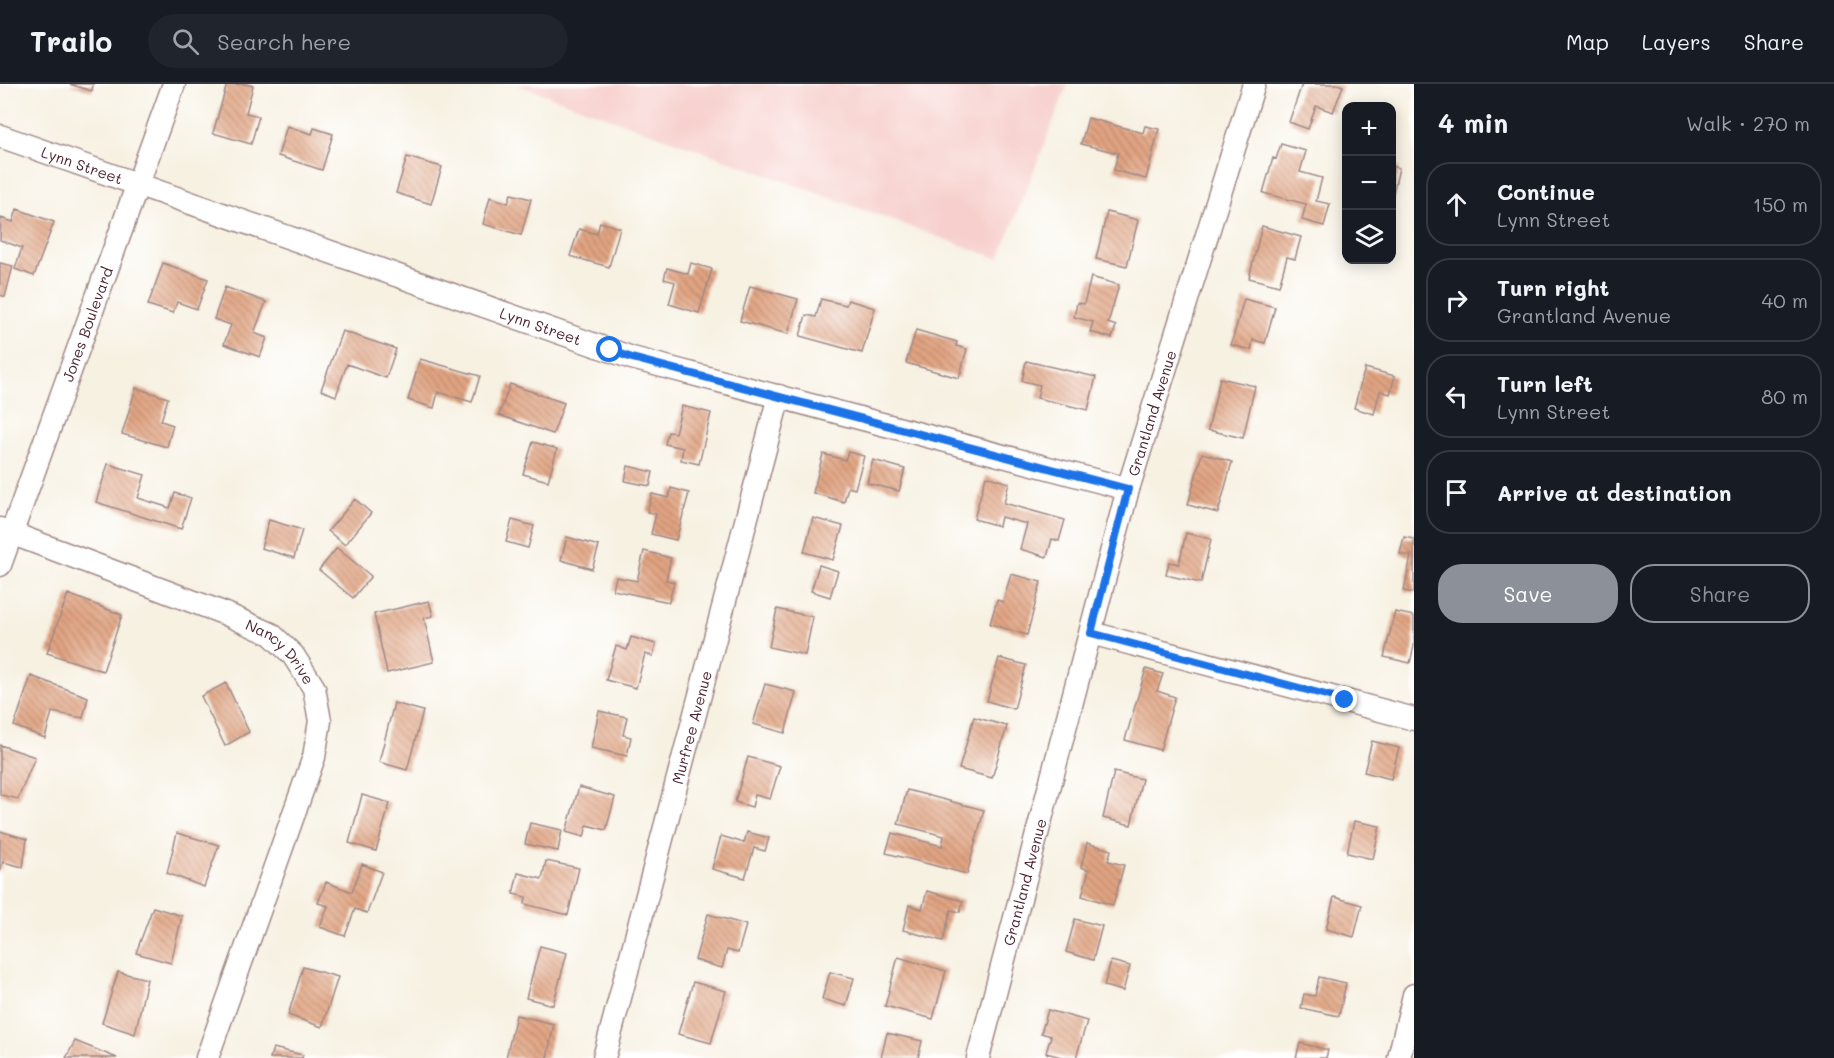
<!DOCTYPE html>
<meta charset="utf-8">
<style>
body{margin:0;font-family:Mali,sans-serif;background:#20242c;color:#f1f3f6}
.controls{position:absolute;right:18px;top:18px;display:grid;overflow:hidden;border-radius:12px;box-shadow:0 3px 15px #0003}
.controls button{width:54px;height:54px;display:grid;place-items:center;padding:0;border:0;border-bottom:2px solid #363941;background:#171b24;color:#f1f3f6;font:30px sans-serif}
.stop{position:absolute;width:18px;height:18px;margin:-14px;border:4px solid #1a73e8;border-radius:50%;background:#fff}
.stop.end{background:#1a73e8;border-color:#fff;box-shadow:0 2px 6px #0008}
.list{margin:0;padding:0;list-style:none}
h2{display:flex;justify-content:space-between;align-items:center;height:78px;margin:0;padding:0 24px;font-size:26px}
h2 small{font-size:20px;font-weight:400;color:#9ea1a6}
.list li{display:grid;grid-template-columns:39px 1fr auto;gap:18px;align-items:center;box-sizing:border-box;height:84px;margin:0 12px 12px;padding:0 12px;border:2px solid #363941;border-radius:24px}
.list b{display:block;font-size:22px;white-space:nowrap}
.list p{margin:0;font-size:20px;white-space:nowrap;color:#9ea1a6}
.list em{font-size:20px;font-style:normal;color:#9ea1a6}
.actions{display:flex;gap:12px;padding:18px 24px}
.actions a{flex:1;padding:14px 0;border:2px solid #8c9099;border-radius:24px;text-align:center;font-size:21px;color:#8c9099}
.actions .main{background:#8c9099;color:#fff}
.icon{flex:none;width:33px;height:33px;fill:none;stroke:currentColor;stroke-width:2;stroke-linecap:round;stroke-linejoin:round}
.map{position:relative;flex:none;width:1414px;height:974px;overflow:hidden}
header{display:flex;align-items:center;gap:36px;box-sizing:border-box;height:84px;padding:0 30px;background:#171b24;border-bottom:2px solid #363941}
header strong{font-size:28px}
nav{display:flex;gap:33px;margin-inline-start:auto;font-size:21px}
.search{width:420px;height:54px;background:#20242c;display:flex;align-items:center;gap:15px;box-sizing:border-box;padding:0 21px;border-radius:33px;color:#9ea1a6;font-size:22px}
main{display:flex}
aside{flex:1;background:#171b24}
.map>svg:first-child{display:block}
.built{fill:#f7d0cd}
.building{fill:url(#building-back-hatch)}
.lines{fill:none;stroke-linecap:round;stroke-linejoin:round}
.minor-casing{stroke:#a08886;stroke-width:25}
.minor{stroke:#fff;stroke-width:22}
.route{stroke:#1a73e8;stroke-width:8}
.labels{text-anchor:middle;dominant-baseline:central;stroke-width:6;stroke-linejoin:round;paint-order:stroke}
.street-label{font-size:15px;fill:#4a1f2b;stroke:#fff}
</style>
<header>
<strong>Trailo</strong>
<div class="search"><svg class="icon" aria-label="search" viewBox="0 0 24 24"><circle cx="10" cy="10" r="6"/><path d="M15 15l6 6"/></svg>Search here</div>
<nav><a>Map</a><a>Layers</a><a>Share</a></nav>
</header>
<main>
<div class="map">
<svg width="1414" height="974" viewBox="0 0 1414 974">
<defs>
<pattern id="building-back-hatch" width="6" height="6" patternUnits="userSpaceOnUse" patternTransform="scale(1.5)"><rect width="6" height="6" fill="#e1a482"/><path d="M-1 5l2 2M0 0l6 6M5-1l2 2" fill="none" stroke="#b8856b"/></pattern>
</defs>
<rect width="100%" height="100%" fill="#fff"/>
<filter id="ink" filterUnits="userSpaceOnUse"><feTurbulence type="fractalNoise" baseFrequency=".0167" numOctaves="2"/><feDisplacementMap in="SourceGraphic" scale="12" xChannelSelector="R" yChannelSelector="G"/><feConvolveMatrix kernelMatrix="1 2 1 2 8 2 1 2 1" color-interpolation-filters="sRGB"/></filter>
<filter id="wash" filterUnits="userSpaceOnUse"><feTurbulence type="fractalNoise" baseFrequency=".008" numOctaves="4" result="noise"/><feDisplacementMap in="SourceGraphic" scale="24" xChannelSelector="R" yChannelSelector="G"/><feGaussianBlur stdDeviation="1.35" result="paint"/><feColorMatrix in="noise" values="0 0 0 0 0 0 0 0 0 0 0 0 0 0 0 0 0 1.4 0 .05"/><feComposite in="paint" operator="in"/></filter>
<g filter="url(#wash)">
<rect width="100%" height="100%" fill="#f7f1e2"/>
<!-- built -->
<path class="built" d="M516,0h552l-69,175z"/>
<g id="blocks">
<!-- building -->
<path class="building" d="M69,0h24l-1,7z
M227,0h19l7,2 -7,27 13,3 -8,28 -38,-11z
M1302,0h35l6,2 -10,26 -17,-6 -8,23 -19,-7z
M1088,34l55,15 2,-7 14,3 -13,50 -32,-9 4,-17 -37,-9z
M287,42l25,8 2,-6 19,6 -11,36 -44,-14z
M1281,60l25,7 -6,21 22,6 -6,23 14,3 -6,22 -22,-6 4,-16 -43,-11 10,-35 3,1z
M407,73l35,10 -11,37 -35,-11z
M1392,82l7,2 -7,30z
M511,110l20,5 -10,36 -38,-11 7,-27 18,6z
M17,125l37,13 -20,54 -19,-7 7,-21 -22,-8 1,-22 12,4z
M1107,128l31,8 -11,46 -31,-7z
M600,138l20,6 -11,39 -39,-11 9,-27 18,5z
M1262,142l39,11 -6,22 -8,-2 -8,29 -30,-8z
M0,179l13,3 -8,31 -5,-2z
M163,179l45,16 -11,30 -20,-7 -4,11 -25,-8z
M691,179l21,6 -13,44 -30,-9 6,-22 -11,-3 3,-11 21,6z
M1091,193l28,8 -11,38 8,3 -4,12 -22,-6 3,-10 -19,-5 3,-14 7,1z
M750,202l48,13 -10,35 -48,-13z
M225,203l41,15 -12,31 13,5 -7,19 -36,-13 7,-19 -17,-6z
M821,215l25,6 2,-5 27,8 -13,45 -62,-17 6,-21 10,2z
M1244,215l31,8 -10,36 -12,-3 -2,10 -20,-5z
M916,246l41,12 -1,4 11,3 -8,29 -53,-15z
M342,247l54,18 -10,29 -39,-14 -11,32 -15,-6z
M420,275l60,17 -8,26 -34,-10 -4,16 -26,-8z
M1026,277l70,16 -8,33 -51,-12 3,-13 -18,-4z
M1365,284l30,8 -5,18 -10,-3 -6,23 -20,-6z
M1220,294l35,8 -12,52 -35,-8z
M510,300l54,19 -11,31 -54,-19z
M136,304l32,10 -7,23 12,4 -6,22 -45,-13z
M682,322l29,7 -12,51 -18,-4 2,-12 -18,-4 3,-12 7,1z
M533,358l24,7 -9,32 -25,-7z
M848,368l16,4 -9,33 -7,-2 -4,15 -31,-9 10,-39 22,6z
M1202,369l30,9 -14,51 -30,-8z
M873,376l32,9 -6,22 -32,-8z
M108,380l37,11 -7,23 32,10 5,-15 16,5 -10,31 -85,-27z
M628,382l25,6 -3,14 -25,-5z
M986,392l23,7 -5,20 61,17 -6,21 -7,-2 -5,18 -27,-8 7,-25 -26,-7 -2,9 -25,-7z
M671,404l18,5 -13,47 -25,-6 5,-20 -9,-2 5,-18 17,4z
M355,415l16,14 -26,32 -17,-14z
M813,434l30,8 -10,34 -29,-8z
M269,436l33,10 -8,28 -33,-10z
M512,436l22,6 -6,22 -22,-6z
M1186,449l25,6 -10,44 -35,-8 3,-13 10,2z
M567,453l32,9 -7,23 -31,-9z
M1404,453l10,2v54l-10,-2 7,-35 -11,-2z
M337,464l34,28 -18,22 -34,-28z
M644,467l27,7 -5,22 8,2 -5,20 -56,-12 3,-13 21,4z
M819,481l19,6 -8,26 -19,-6z
M1011,490l30,8 -14,53 -37,-11 7,-24 6,2z
M68,510l54,21 -19,56 -56,-18z
M429,517l4,15 -9,2 10,44 -47,11 -13,-59z
M777,525l36,8 -8,38 -36,-8z
M1395,528l19,4v30l-4,17 -26,-6z
M631,553l25,7 -3,12 -8,-2 -9,34 -30,-8 10,-34 11,4z
M999,574l27,7 -12,44 -27,-8z
M1146,585l17,5 -6,17 18,6 -15,53 -35,-10z
M31,592l57,21 -5,21 -31,-6 -7,26 -31,-12z
M226,599l23,49 -24,14 -24,-50z
M765,600l31,8 -11,41 -32,-9z
M394,619l29,8 -16,59 -28,-8z
M599,627l28,6 -4,18 8,2 -4,19 -36,-8z
M974,633l33,9 -15,52 -33,-9z
M1372,657l27,7 -8,31 -27,-7z
M0,661l35,12 -17,42 -18,-4z
M748,673l32,9 -10,33 -15,-4 -3,12 -17,-5z
M1114,688l28,7 -11,46 -28,-7z
M579,703l36,10 -9,33 -19,-5 -3,12 -18,-5z
M907,706l77,20 -17,64 -81,-21 6,-20 50,13 2,-10 -46,-12z
M362,711l28,8 -14,48 -27,-8z
M1354,737l26,5 -7,33 -26,-6z
M530,739l32,7 -4,21 -33,-7z
M0,747l27,8 -4,28 -20,-5 -3,11z
M747,748l22,6 -4,13 -11,-3 -9,30 -33,-9 9,-33 23,7z
M177,749l42,12 -15,42 -37,-14z
M1087,759l24,7 -3,11 16,4 -11,40 -31,-9 7,-26 -8,-3z
M546,777l33,7 -11,47 -43,-11 1,-7 -13,-3 5,-21 24,6z
M362,780l20,8 -15,41 -12,-4 -10,27 -25,-9 8,-21 -10,-3 8,-21 26,10z
M927,807l36,10 -3,11 -9,-2 -8,31 -40,-11 6,-25 13,4z
M1334,813l28,8 -8,32 -28,-8z
M153,823l29,9 -11,47 -35,-10z
M708,830l38,11 -8,28 -11,-3 -5,18 -27,-8z
M1075,835l27,7 -9,34 -27,-8z
M540,862l27,7 -14,52 -27,-7z
M898,873l48,14 -13,48 -48,-13z
M1111,877l19,5 -7,25 -19,-5z
M303,883l35,10 -16,50 -34,-12z
M118,888l29,7 -12,55 -33,-11z
M830,888l24,6 -8,28 -24,-7z
M1319,893l27,6 -7,33 -38,-8 3,-14 11,2z
M693,898l33,9 -15,52 -33,-9z
M1048,926l39,11 -11,37h-11l-19,-5 5,-17 -10,-3z
M516,931l38,9 -7,34h-41z
M887,949l35,8 -4,17h-37z
M75,957l42,17h-51z
M1300,959l28,7 -2,8h-30z
M273,964l30,7 -1,3h-32z"/>
</g>
</g>
<g filter="url(#ink)">
<use href="#blocks" fill-opacity="0" stroke="#a08886" stroke-width="1.5"/>
<g class="lines">
<defs>
<g id="minor">
<path id="s1" d="M0,52l632,222 496,131"/>
<path id="s2" d="M0,445l226,85 45,20 22,21 21,33 6,33 -6,36 -107,301"/>
<path id="s3" d="M0,481l174,-481"/>
<path d="M1091,549l323,86"/>
<path id="s4" d="M604,974l175,-662"/>
<path id="s5" d="M978,974l150,-569 126,-405"/>
<path d="M1399,974l15,-63"/>
</g>
</defs>
<!-- minor casing -->
<use href="#minor" class="minor-casing"/>
<!-- minor -->
<use href="#minor" class="minor"/>
</g>
</g>
<g class="lines" filter="url(#ink)">
<!-- route -->
<path class="route" d="M610,266l22,8 496,131 -37,144 254,67"/>
</g>
<g class="labels">
<!-- street labels -->
<g class="street-label">
<text stroke="none"><textPath href="#s1" startOffset="87">Lynn Street</textPath></text>
<text stroke="none"><textPath href="#s3" startOffset="256">Jones Boulevard</textPath></text>
<text stroke="none"><textPath href="#s1" startOffset="573">Lynn Street</textPath></text>
<text stroke="none"><textPath href="#s5" startOffset="668">Grantland Avenue</textPath></text>
<text stroke="none"><textPath href="#s2" startOffset="309">Nancy Drive</textPath></text>
<text stroke="none"><textPath href="#s4" startOffset="342">Murfree Avenue</textPath></text>
<text stroke="none"><textPath href="#s5" startOffset="182">Grantland Avenue</textPath></text>
</g>
</g>
</svg>
<div class="controls">
<button>+</button>
<button>−</button>
<button><svg class="icon" aria-label="layers" viewBox="0 0 24 24"><path d="M12 4l9 5-9 5-9-5zM3 14l9 5 9-5"/></svg></button>
</div>
<div class="stop" style="left:610px;top:266px"></div>
<div class="stop end" style="left:1345px;top:616px"></div>
</div>
<aside>
<h2>4 min<small>Walk · 270 m</small></h2>
<ul class="list">
<li><svg class="icon" aria-label="ahead" viewBox="0 0 24 24"><path d="M12 20V5M6 11l6-6 6 6"/></svg><div><b>Continue</b><p>Lynn Street</p></div><em>150 m</em></li>
<li><svg class="icon" aria-label="right" viewBox="0 0 24 24"><path d="M7 20v-9h11M14 6l5 5-5 5"/></svg><div><b>Turn right</b><p>Grantland Avenue</p></div><em>40 m</em></li>
<li><svg class="icon" aria-label="left" viewBox="0 0 24 24"><path d="M17 20v-9H6M10 6l-5 5 5 5"/></svg><div><b>Turn left</b><p>Lynn Street</p></div><em>80 m</em></li>
<li><svg class="icon" aria-label="arrive" viewBox="0 0 24 24"><path d="M6 21V4h12l-3 4 3 4H6"/></svg><div><b>Arrive at destination</b></div></li>
</ul>
<div class="actions"><a class="main">Save</a><a>Share</a></div>
</aside>
</main>
